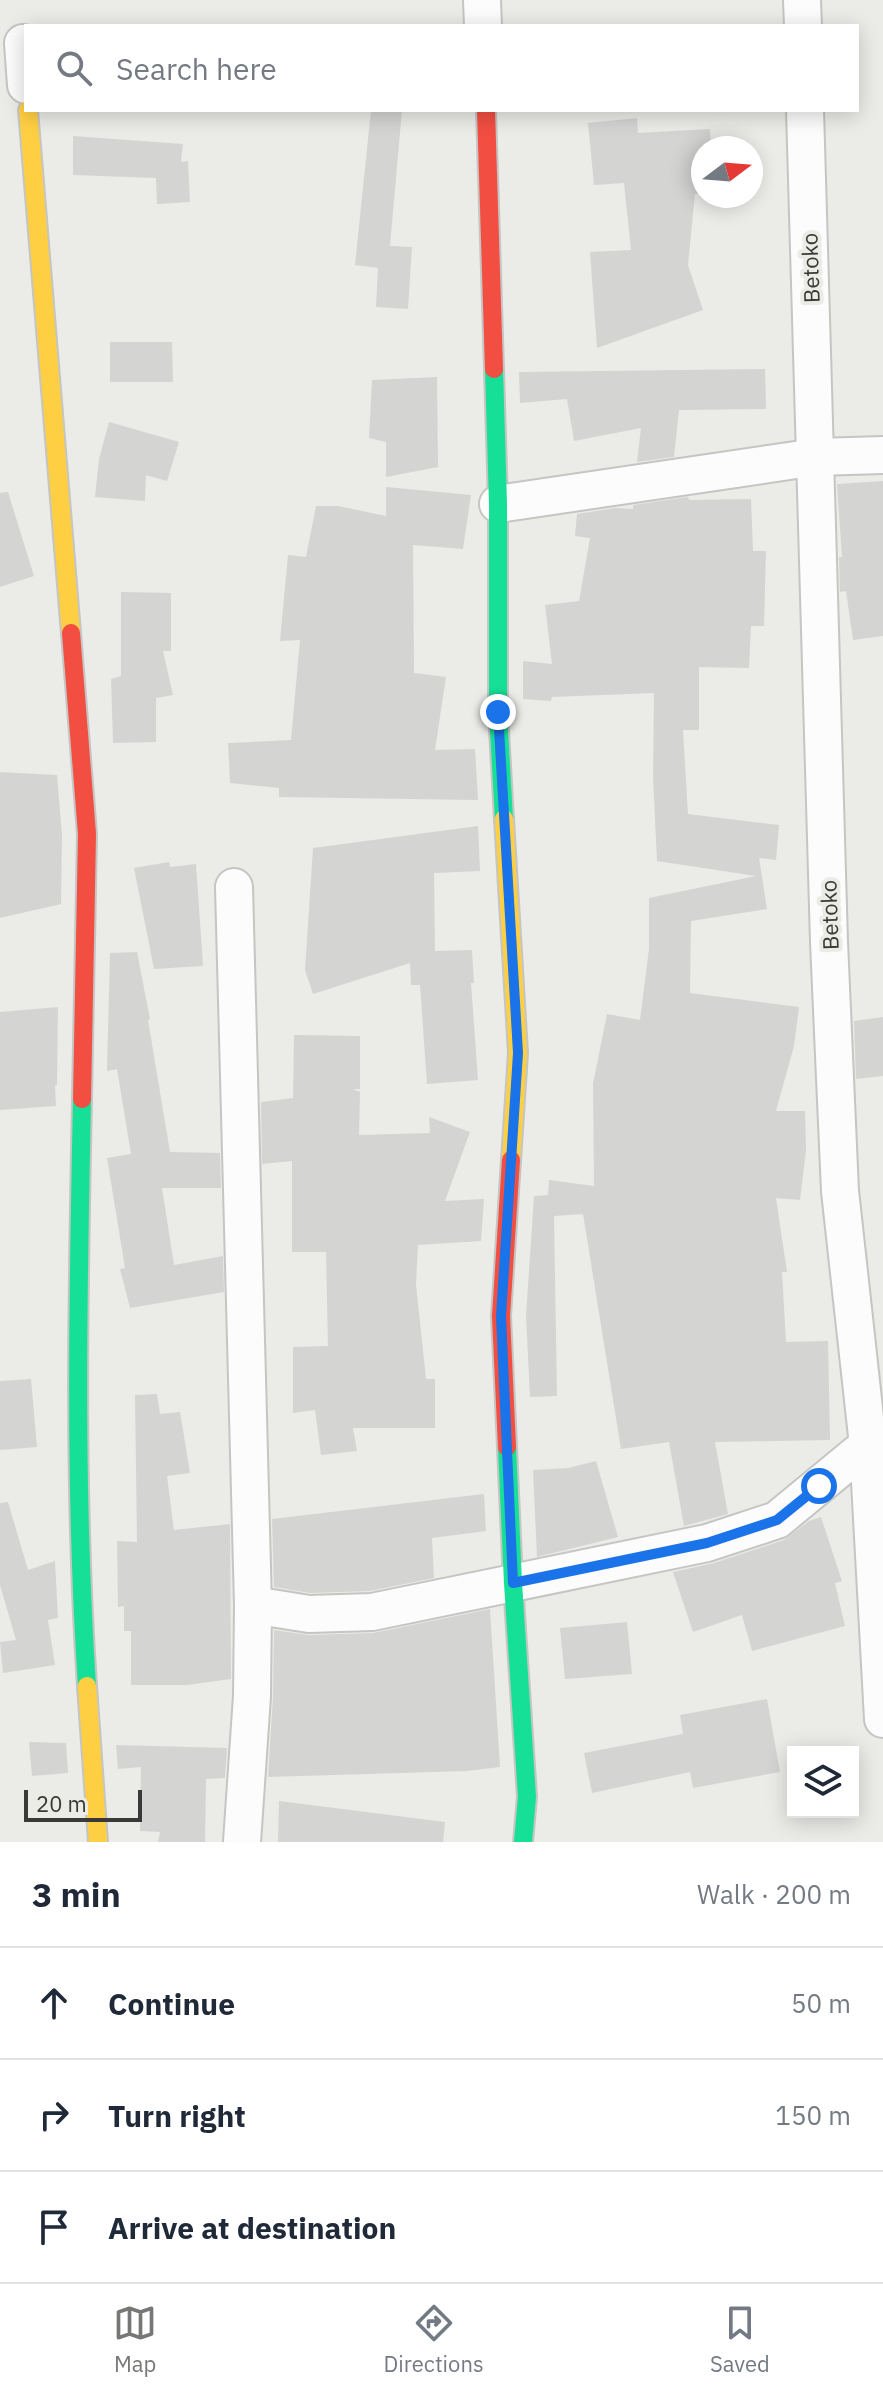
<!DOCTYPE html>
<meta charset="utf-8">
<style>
body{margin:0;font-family:"IBM Plex Sans",sans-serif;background:#f6f6f7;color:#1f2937}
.controls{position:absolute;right:24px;bottom:24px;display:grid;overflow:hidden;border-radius:0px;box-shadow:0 4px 20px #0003}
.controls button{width:72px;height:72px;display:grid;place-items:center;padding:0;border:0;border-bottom:2px solid #e0e1e3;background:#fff;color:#1f2937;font:40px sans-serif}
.compass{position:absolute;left:691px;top:136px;width:72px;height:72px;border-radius:50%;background:#fff;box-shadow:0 4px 20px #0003;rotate:74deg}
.scale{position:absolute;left:24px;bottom:20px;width:118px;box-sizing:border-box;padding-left:8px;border:4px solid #393937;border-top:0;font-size:22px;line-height:28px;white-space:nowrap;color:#393937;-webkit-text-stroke:6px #ecece7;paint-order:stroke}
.stop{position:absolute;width:24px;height:24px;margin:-18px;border:6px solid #1a73e8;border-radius:50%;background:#fff}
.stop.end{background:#1a73e8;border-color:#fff;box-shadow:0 2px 8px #0008}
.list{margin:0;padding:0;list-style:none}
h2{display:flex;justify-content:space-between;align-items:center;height:104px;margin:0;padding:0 32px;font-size:34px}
h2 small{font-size:26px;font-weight:400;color:#747a83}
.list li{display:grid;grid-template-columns:52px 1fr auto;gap:24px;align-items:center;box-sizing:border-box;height:112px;padding:0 32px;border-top:2px solid #e0e1e3}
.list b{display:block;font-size:30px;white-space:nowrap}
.list em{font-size:26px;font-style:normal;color:#747a83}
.icon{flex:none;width:44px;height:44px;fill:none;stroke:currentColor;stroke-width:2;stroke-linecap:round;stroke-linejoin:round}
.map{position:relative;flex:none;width:883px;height:1842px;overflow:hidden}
.search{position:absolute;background:#fff;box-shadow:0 4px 20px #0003;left:24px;right:24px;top:24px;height:88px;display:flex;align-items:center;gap:20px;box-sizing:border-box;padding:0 28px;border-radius:0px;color:#747a83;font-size:30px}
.sheet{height:440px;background:#fff}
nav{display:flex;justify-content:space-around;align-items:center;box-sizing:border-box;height:112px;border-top:2px solid #e0e1e3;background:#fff;font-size:22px;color:#747a83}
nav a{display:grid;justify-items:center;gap:4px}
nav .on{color:#777775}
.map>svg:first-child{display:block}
.building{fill:#d4d4d3}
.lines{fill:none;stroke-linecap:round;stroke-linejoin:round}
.street-casing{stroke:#c5c5c3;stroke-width:40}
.fast-casing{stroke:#c5c5c3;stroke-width:22}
.slow-casing{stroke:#c5c5c3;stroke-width:22}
.jam-casing{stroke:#c5c5c3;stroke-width:22}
.street{stroke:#fcfcfc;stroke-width:36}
.fast{stroke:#16e098;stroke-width:18}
.slow{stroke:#ffcf43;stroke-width:18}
.jam{stroke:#f24e42;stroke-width:18}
.route{stroke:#1a73e8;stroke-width:10}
.labels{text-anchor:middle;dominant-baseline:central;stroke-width:8;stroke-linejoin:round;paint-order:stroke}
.street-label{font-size:22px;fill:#393937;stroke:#ecece7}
</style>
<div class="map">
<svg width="883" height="1842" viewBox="0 0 883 1842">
<rect width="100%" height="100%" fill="#ebebe8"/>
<!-- building -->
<path class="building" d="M371,110h31l-12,136 22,1 -4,62 -32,-2 2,-39 -23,-3z
M637,118l1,15 72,-4 1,19h-8v45l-8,1 -7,71 15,45 -106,38 -7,-96 41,-2 -7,-67 -30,2 -6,-62z
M73,136l110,8 -2,18 7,-1 2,41 -33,2 -1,-26 -83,-3z
M110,342h62l1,40h-63z
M765,369l1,40 -87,1 -5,47 -37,5 4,-34 -67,13 -7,-42 -47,4 -1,-31z
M437,377l1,90 -52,10v-35l-17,-4 3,-58z
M109,422l70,20 -12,39 -21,-6 -1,26 -50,-4 4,-38z
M883,481v155l-30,4 -7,-49 -6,1 -1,-35h3l-5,-73z
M386,487l85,8 -8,54 -50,-4 1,128 32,4 -11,73 40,-1 3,51 -199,-3v-9l-49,-5 -2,-40 63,-3 9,-100 -20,1 8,-86 18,2 10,-51h22l48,10z
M8,492l26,84 -34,11v-94z
M688,497l1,3 62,-1 2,52h13l-2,75h-13l-2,42 -50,-1v63h-16l5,84 91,11 -3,35 -17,-2 8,51 -76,12 -1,72 109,14 -5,39 -18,65h29l1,39 -6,50 -24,-2 11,74h-5l4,70 42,-1 2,99 -115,2 13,72 -44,12 -15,-84 -48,7 -38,-235 -29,2 3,180 -27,1 -4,-81 8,-120 14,-1 1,-15 45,6 -1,-102 14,-70 33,6 9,-71v-51l107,-22 -99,-15 -4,-83 1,-85 -102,4 -1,4 -28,-2v-38l29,3 -7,-59 34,-4 11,-63 -15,-2 2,-22 38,-6 18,1v-4z
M121,592l50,1v58h-8l10,44 -17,3v44l-43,1 -2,-64 10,-3z
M0,772l57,3 5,60 -1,69 -61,14z
M478,826l2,45 -46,2 1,78 37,-1 2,33h-3l7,97 -51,4 -7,-99h-9l-1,-22 -97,31 -8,-24 8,-122z
M169,862l1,5 26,-3 7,102 -49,3 -20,-101z
M137,952l13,67 -2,1 22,132 50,1 1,35h-59l12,77 49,-9 1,36 -94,16 -10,-39 5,-1 -18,-110 24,-4 -14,-85 -10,2 3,-118z
M58,1007l-1,78h-2l1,21 -56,4v-98z
M883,1017v59l-27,3 -2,-58z
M294,1035l66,1v53h-7l7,3 -1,43 71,-2 -1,-16 41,15 -25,69 39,-2 -3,42 -63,4 -2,39 10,95h9v49h-82l4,23 -36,4 -6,-45 -22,3v-66l35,-1 -2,-94h-34v-91l-30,3 -1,-62 32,-4z
M31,1379l6,68 -37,3v-69z
M157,1394l3,20 20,-2 10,61 -23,3 7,54 56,-6 1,155 -44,6h-56v-54h-7v-25l-6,1 -1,-66 20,1 -2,-147z
M596,1461l22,76 -81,20 -4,-87 35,-2z
M484,1494l2,37 -54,7 2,40 -64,13 -60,2 -36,-6 -2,-68z
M8,1502l20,68 27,-9 3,57 -10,2 7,45 -52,8 -3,-31 16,-2 -16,-55v-82z
M821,1517l21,64 -7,2 10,43 -93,25 -10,-36 -49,17 -20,-60 41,-9 70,-23 25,-19z
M490,1609l10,158 -33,4 -199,6 5,-80 1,-67 35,5 64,-2z
M627,1622l5,52 -67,5 -5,-51z
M767,1699l13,73 -87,16 -3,-16 -98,21 -8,-40 99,-19 -3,-19z
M29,1742l37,1 2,30 -36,3z
M116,1745l111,3 -2,30 -19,1 -1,63h-47l2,-10 -20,-1 1,-64 -23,2z
M279,1801l166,21 -2,20h-165z"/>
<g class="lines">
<defs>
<path id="street" d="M482,0l1,26
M802,0l1,26
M23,43l3,42
M805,110l24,832 11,249 28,254 15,274
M498,504l318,-47 67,-2
M234,887l19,718
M242,1842l10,-146 1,-91 56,9 63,-2 335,-69 70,-23 91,-75 15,1"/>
<path id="fast" d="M494,369l4,135v208l6,107
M82,1099c-4,196 -8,392 5,587
M507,1447l6,136 14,214 -4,45"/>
<path id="slow" d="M28,110l43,523
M504,819l14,234 -7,107
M87,1686l11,156"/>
<path id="jam" d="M486,110l8,259
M71,633l16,201 -5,265
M507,1447l-6,-131 10,-156"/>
</defs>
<!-- street casing -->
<use href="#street" class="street-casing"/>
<!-- fast casing -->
<use href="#fast" class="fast-casing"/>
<!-- slow casing -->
<use href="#slow" class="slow-casing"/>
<!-- jam casing -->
<use href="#jam" class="jam-casing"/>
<!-- street -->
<use href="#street" class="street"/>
<!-- fast -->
<use href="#fast" class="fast"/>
<!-- slow -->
<use href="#slow" class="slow"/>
<!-- jam -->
<use href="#jam" class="jam"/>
</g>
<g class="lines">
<!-- route -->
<path class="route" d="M498,712l20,341 -17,263 12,267 194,-40 70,-23 42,-34"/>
</g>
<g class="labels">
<!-- street labels -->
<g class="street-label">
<text transform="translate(810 268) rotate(-92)">Betoko</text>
<text transform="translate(829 915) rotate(-92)">Betoko</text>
</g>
</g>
</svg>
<div class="controls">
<button><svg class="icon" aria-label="layers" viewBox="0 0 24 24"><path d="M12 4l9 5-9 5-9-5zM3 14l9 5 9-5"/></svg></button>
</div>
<svg class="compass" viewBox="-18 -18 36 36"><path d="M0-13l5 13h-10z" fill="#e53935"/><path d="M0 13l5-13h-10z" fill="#747a83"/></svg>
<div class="scale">20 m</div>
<div class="stop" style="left:819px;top:1486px"></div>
<div class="stop end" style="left:498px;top:712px"></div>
<div class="search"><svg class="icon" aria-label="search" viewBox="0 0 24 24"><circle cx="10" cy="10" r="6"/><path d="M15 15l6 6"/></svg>Search here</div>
</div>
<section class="sheet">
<h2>3 min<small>Walk · 200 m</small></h2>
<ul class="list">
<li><svg class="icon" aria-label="ahead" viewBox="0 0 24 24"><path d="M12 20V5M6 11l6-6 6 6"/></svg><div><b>Continue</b></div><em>50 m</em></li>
<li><svg class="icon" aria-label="right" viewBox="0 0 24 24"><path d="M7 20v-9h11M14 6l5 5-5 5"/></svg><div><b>Turn right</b></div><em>150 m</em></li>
<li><svg class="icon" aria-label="arrive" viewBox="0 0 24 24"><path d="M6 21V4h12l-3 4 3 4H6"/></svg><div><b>Arrive at destination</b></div></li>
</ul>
</section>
<nav>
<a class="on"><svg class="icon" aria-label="map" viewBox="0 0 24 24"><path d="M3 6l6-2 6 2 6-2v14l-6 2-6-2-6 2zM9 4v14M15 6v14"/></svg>Map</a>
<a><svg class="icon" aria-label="directions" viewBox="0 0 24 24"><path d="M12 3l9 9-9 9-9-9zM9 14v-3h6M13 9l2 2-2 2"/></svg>Directions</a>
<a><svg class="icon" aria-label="saved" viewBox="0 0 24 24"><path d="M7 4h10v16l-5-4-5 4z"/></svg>Saved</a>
</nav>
